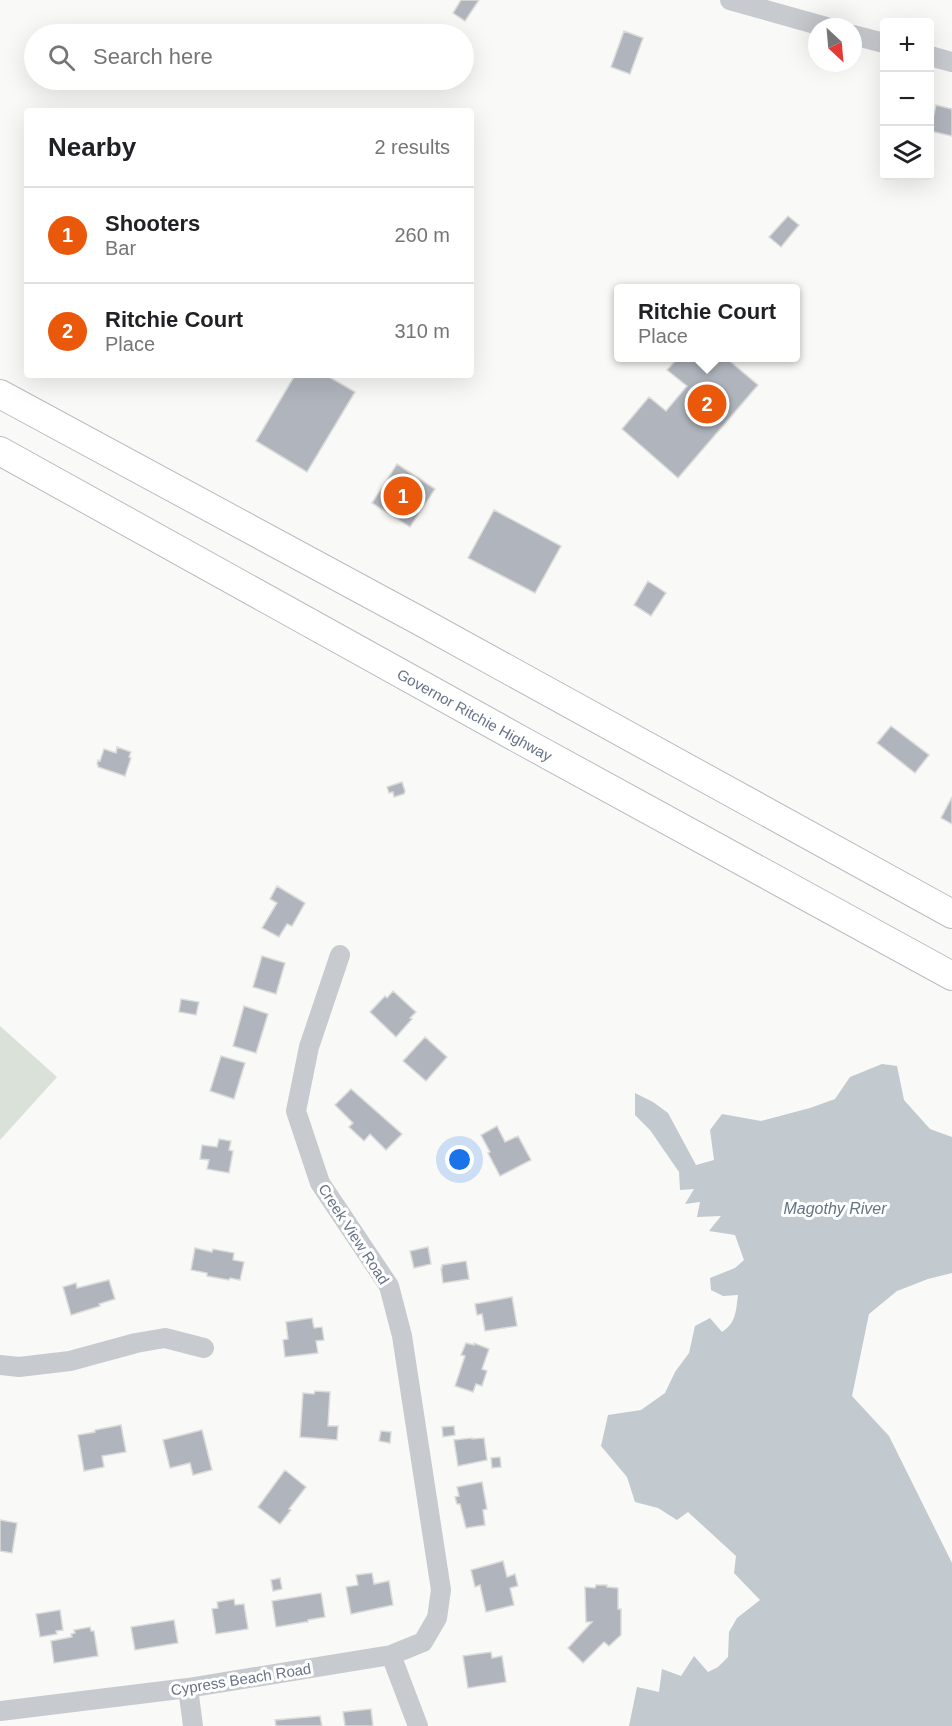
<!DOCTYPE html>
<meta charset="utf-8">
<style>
body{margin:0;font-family:Helvetica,sans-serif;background:#f6f6f6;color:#202124}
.controls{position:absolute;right:18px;top:18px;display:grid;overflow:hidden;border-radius:6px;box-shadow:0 6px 24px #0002}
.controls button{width:54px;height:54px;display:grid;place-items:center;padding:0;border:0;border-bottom:2px solid #e0e0e0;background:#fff;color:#202124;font:30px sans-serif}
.compass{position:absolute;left:808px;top:18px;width:54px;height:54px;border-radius:50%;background:#fff;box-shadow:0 6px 24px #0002;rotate:154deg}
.you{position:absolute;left:460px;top:1160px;width:21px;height:21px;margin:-15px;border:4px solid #fff;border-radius:50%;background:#1a73e8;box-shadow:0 0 0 9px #1a73e833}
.badge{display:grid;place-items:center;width:39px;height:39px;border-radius:50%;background:#ea580c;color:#fff;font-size:20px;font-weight:700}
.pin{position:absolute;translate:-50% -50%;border:3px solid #fff;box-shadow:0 2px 6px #0006}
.popup{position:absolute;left:614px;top:284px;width:186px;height:78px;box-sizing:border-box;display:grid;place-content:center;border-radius:6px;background:#fff;filter:drop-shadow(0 2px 4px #0005);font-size:20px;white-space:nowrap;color:#757577}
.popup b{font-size:22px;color:#202124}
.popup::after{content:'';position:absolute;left:50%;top:100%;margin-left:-12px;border:12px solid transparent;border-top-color:#fff}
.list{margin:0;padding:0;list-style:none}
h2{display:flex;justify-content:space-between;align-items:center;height:78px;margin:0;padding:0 24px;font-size:26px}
h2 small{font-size:20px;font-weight:400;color:#757577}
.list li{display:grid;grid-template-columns:39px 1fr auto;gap:18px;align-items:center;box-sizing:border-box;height:96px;padding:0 24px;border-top:2px solid #e0e0e0}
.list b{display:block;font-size:22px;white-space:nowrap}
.list p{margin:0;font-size:20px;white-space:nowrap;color:#757577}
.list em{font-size:20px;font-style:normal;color:#757577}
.icon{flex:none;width:33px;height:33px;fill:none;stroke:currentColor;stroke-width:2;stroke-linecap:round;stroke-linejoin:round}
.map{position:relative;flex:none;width:952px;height:1726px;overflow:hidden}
.search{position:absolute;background:#fff;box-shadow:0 6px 24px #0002;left:24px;top:24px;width:450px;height:66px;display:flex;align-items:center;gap:15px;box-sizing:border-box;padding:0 21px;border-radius:33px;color:#757577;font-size:22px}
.panel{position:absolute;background:#fff;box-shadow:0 6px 24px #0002;left:24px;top:108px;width:450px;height:270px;border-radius:6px}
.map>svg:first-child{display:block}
.green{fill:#d9e1d8}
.water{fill:#c2c9cf}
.building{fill:#b0b5bd;stroke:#dbdbd9;stroke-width:1.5}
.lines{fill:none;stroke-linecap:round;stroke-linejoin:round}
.highway-casing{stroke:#babcc0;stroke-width:30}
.minor{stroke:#c7cace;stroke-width:20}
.highway{stroke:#fff;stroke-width:28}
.labels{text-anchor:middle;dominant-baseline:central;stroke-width:6;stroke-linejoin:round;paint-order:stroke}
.street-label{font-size:15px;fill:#687388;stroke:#fff}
.water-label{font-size:16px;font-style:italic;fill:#637483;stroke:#fff}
</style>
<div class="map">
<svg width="952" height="1726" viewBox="0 0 952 1726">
<rect width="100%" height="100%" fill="#f9f9f7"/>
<!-- green -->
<path class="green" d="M0,1026l57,51 -57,63z"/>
<!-- water -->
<path class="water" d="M882,1064l15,2 7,34 26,29 22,8v136l-24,6 -31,12 -28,23 -17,82 37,40 63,127v163h-323l8,-39 22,5 3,-23 19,7 13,-20 14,16 10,-5 10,-10 1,-25 8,-14 23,-18 -26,-27 2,-17 -48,-44 -11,8 -19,-12 -23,-6 -8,-25 -26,-31 7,-31 33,-5 24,-17 10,-21 14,-19 6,-27 15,-8 12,14c14,-9 14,-21 16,-37l-15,1 -12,-6 -1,-12 25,-10 9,-8 -9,-25 -26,-4 12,-15 -24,1 3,-15 -15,2 9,-15 -14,1 -1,-18 -29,-42 -15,-15v-22l18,9 15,11 28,52 18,-5 -4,-30 12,-16 39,7 49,-13 25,-9 15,-22z"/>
<!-- building -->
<path class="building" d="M461,0h18l-14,21 -12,-8z
M54,30l30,1v3h-30z
M624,31l19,7 -13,36 -19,-7z
M57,80h24v6l-24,-1z
M936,105l16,4v27l-22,-5z
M788,216l11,9 -18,22 -12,-10z
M678,358h48l32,27 -80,93 -56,-49 27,-32 17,14 21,-25 -20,-16z
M295,375h31l29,17 -48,80 -51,-31z
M397,464l38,25 -25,38 -38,-24z
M494,510l67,36 -26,47 -67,-35z
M648,581l18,12 -15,23 -17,-11z
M891,726l38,29 -14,18 -38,-30z
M117,747l14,5 -2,5 2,1 -6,18 -27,-9v-2l-1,-1 1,-4 2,1 4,-12 12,4z
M402,782l3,9 -1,3 -10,3 -1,-5 -4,1 -2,-6z
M952,797v27l-11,-6z
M277,886l28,17 -13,23 -5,-2 -8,13 -17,-9 15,-25 -7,-4z
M262,956l23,7 -9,31 -23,-7z
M393,991l23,21 -6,6 2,1 -16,18 -26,-25 15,-16 2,2z
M181,999l18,3 -3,13 -17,-3z
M244,1006l24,8 -12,39 -23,-7z
M425,1037l22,20 -21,24 -23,-20z
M221,1056l24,7 -11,36 -24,-8z
M351,1089l51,45 -16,16 -16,-16 -6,7 -15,-14 4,-4 -18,-18z
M497,1126l8,16 13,-6 13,24 -31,16 -12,-23 2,-1 -9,-17z
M219,1139l12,2 -2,9 4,1 -4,22 -22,-4 2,-9 -9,-1 2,-14 15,2z
M428,1247l3,17 -17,4 -4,-17z
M195,1248l17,4 1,-3 21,4 -1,7 11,2 -4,18 -10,-2 -1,2 -22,-4v-3l-16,-3z
M466,1261l3,18 -26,4 -2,-15h1v-3z
M109,1280l6,19 -16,5 1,2 -29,9 -8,-28 13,-4 1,5z
M512,1297l5,29 -32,5 -3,-17 -5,1 -2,-11z
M312,1318l2,10 8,-1 2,13 -8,1 2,12 -33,4 -2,-17 5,-1 -2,-17z
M466,1343l8,2v-2l15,6 -7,20 5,2 -5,15 -6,-2 -3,8 -18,-6 10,-30 -4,-1z
M315,1391l15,1 -2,34h10l-1,14 -37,-3 3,-44 11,1z
M121,1425l5,27 -24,4 2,11 -20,4 -6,-36 17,-3v-2z
M454,1426l1,9 -12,2 -1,-10z
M202,1430l10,40 -19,5 -3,-12 -20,5 -7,-28z
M381,1431l10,1 -1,11 -11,-2z
M472,1438v1l12,-1 3,22 -29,6 -4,-26z
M500,1457l1,10 -9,1 -1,-10z
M285,1470l21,17 -17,22 2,1 -11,14 -22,-17z
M482,1482l5,27 -4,1 2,15 -19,3 -6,-24h-3l-2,-7 4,-1 -2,-9z
M0,1520l17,3 -5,30 -12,-2z
M503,1561l4,16 8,-3 3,12 -8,2 4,17 -28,7 -6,-27 -5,2 -4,-17z
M372,1573l2,11 15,-3 4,24 -42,9 -5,-27 12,-2 -2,-10z
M280,1578l2,11 -9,2 -2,-11z
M596,1585h11v2l11,1v21h3v26l-12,11 -5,-4 -21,21 -15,-15 24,-26h-6l-1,-35 10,1z
M321,1593l4,24 -17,3v2h-3l-29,5 -4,-26z
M234,1599l1,6 9,-1 4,25 -32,5 -4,-25 6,-1 -1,-6z
M60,1610l3,20 -7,1 1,3 -17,3 -4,-23z
M174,1620l4,23 -43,7 -4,-23z
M90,1627l1,4h3l4,25 -44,7 -3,-22 21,-4 -1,-3 4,-1 -1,-3z
M491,1652l1,6 10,-2 4,26 -38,6 -5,-32z
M371,1709l2,17h-28l-2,-14z
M320,1716l2,10h-46l-1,-6z"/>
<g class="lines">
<defs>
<g id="highway">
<path d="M0,394l418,226 534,294"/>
<path id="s1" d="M0,451l528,293 424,232"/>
</g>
</defs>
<!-- highway casing -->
<use href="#highway" class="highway-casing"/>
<!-- minor -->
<path class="minor" d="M730,0l96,27
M853,35l31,8
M930,56l22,6
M0,1365l19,2 51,-6 66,-18 29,-5 39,10
M391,1655l27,71
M188,1688l5,38
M0,1711l188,-23 203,-33 32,-13 14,-24 4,-28 -39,-254 -13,-50 -69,-103 -24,-72 13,-64 31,-92"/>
<!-- highway -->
<use href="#highway" class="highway"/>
</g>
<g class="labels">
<!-- street labels -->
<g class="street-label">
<text stroke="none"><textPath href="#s1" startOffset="543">Governor Ritchie Highway</textPath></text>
<text transform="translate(354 1234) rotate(57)">Creek View Road</text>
<text transform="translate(241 1679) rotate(-9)">Cypress Beach Road</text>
</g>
<!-- water labels -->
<g class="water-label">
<text x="835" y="1208">Magothy River</text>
</g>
</g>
</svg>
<div class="controls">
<button>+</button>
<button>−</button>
<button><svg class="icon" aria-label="layers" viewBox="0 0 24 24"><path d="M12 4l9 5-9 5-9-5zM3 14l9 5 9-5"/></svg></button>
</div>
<svg class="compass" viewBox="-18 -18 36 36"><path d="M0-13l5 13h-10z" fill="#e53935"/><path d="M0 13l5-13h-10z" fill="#757577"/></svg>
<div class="you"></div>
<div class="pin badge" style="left:403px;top:496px">1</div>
<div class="pin badge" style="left:707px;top:404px">2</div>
<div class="popup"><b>Ritchie Court</b>Place</div>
<div class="search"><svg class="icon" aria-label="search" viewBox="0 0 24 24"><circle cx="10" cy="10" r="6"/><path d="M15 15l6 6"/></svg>Search here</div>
<section class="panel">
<h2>Nearby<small>2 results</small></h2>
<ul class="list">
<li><span class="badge">1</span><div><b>Shooters</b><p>Bar</p></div><em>260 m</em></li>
<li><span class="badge">2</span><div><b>Ritchie Court</b><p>Place</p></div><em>310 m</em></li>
</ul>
</section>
</div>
